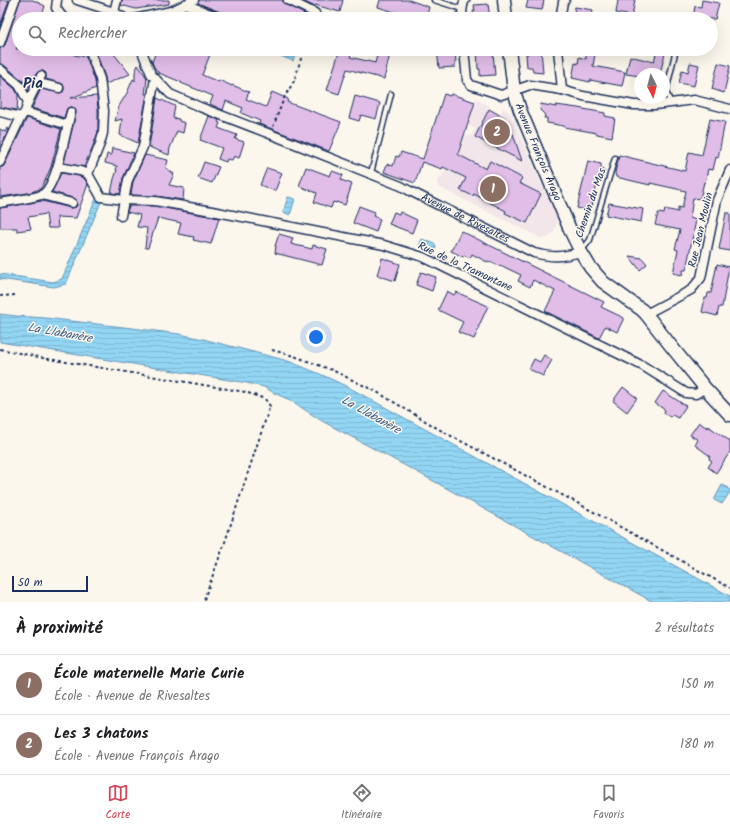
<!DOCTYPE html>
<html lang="fr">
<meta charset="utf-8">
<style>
body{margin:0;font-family:Kalam,sans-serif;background:#f2f2f2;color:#202124}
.compass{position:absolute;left:634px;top:68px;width:36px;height:36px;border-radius:50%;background:#fff;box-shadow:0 4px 16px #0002;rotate:174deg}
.scale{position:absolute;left:12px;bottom:10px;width:76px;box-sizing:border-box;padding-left:4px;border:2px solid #1b2f5e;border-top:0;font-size:11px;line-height:14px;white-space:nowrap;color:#1b2f5e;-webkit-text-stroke:3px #fbf7ec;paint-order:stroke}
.you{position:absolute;left:316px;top:337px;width:14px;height:14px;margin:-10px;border:3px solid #fff;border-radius:50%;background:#1a73e8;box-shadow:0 0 0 6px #1a73e833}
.badge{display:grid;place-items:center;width:26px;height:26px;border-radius:50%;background:#d1495b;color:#fff;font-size:13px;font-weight:700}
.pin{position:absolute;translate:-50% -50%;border:2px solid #fff;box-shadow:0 1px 4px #0006}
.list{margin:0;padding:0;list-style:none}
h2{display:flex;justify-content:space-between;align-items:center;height:52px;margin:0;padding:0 16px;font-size:17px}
h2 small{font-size:13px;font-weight:400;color:#757577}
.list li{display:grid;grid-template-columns:26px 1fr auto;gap:12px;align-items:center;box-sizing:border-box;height:60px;padding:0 16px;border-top:1px solid #e0e0e0}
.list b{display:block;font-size:15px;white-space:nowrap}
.list p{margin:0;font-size:13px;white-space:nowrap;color:#757577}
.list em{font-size:13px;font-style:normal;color:#757577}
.icon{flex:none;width:22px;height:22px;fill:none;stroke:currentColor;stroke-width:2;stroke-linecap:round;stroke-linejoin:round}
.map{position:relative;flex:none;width:730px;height:602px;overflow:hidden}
.search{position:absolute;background:#fff;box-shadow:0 4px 16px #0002;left:12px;right:12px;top:12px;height:44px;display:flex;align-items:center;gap:10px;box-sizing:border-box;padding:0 14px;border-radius:22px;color:#757577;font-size:15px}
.sheet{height:172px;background:#fff}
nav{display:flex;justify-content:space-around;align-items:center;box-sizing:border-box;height:56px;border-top:1px solid #e0e0e0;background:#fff;font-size:11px;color:#757577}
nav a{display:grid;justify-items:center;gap:2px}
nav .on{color:#d1495b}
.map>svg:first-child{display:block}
.built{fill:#f3e6eb}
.water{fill:url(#water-rules);stroke:#6393b8}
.building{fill:#e1bee8;stroke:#1b2f5e}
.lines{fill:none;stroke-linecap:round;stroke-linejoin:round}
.lane-casing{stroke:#1b2f5e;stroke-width:7}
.street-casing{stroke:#1b2f5e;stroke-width:11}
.secondary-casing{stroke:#1b2f5e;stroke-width:15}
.path{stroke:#1b2f5e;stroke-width:2;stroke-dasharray:3 3;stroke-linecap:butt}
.lane{stroke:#fbf7ec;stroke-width:4}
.street{stroke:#fbf7ec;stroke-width:8}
.secondary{stroke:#fbf7ec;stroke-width:12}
.labels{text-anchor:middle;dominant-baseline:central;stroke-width:3;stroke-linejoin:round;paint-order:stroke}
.street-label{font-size:11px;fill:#1b2f5e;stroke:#fbf7ec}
.water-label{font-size:12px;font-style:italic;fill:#395984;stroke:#fbf7ec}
.district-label{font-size:15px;font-weight:bold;fill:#1b2f5e;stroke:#fbf7ec}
</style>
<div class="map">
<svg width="730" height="602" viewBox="0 0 730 602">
<defs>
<pattern id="water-rules" width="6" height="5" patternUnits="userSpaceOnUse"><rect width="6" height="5" fill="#93d6f4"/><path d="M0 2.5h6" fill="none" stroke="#7eb8d4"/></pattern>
</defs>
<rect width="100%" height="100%" fill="#fbf7ec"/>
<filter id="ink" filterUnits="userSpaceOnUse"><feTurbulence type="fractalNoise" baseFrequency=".025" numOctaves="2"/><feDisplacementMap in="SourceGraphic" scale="8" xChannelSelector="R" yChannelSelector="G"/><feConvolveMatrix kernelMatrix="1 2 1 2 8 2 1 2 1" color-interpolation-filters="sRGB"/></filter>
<g filter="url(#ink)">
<!-- built -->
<path class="built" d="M476,99l14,7 -1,4 11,5 3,-7 8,5 45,104 1,4 -2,9 -5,6 -3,2 -5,1 -104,-52 -1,-5 12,-16 4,-13 6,1 6,-18 7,-1 3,-6 -8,-5 2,-4z"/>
<!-- water -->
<path class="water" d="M281,49h4l11,4 -3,8 -15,-6z
M288,197l7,2 -5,16 -7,-3z
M96,199l5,3 -35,82 -12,3 -54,-8v-5l53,8 9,-3z
M422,239l13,5 1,4 -1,2h-2l-1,1 -13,-5z
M0,314l16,2 29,2 87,10 47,6 24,5 85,22 32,13 28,13 382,209v6h-77l-236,-130 -95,-51 -32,-21 -14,-6 -12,-7 -17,-4 -60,-10 -187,-31z
M722,485l5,2 1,2 2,1v2l-8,12 -8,-4z"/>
<!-- building -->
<path class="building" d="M0,0h9l-9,26z
M20,0h13l12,6 -2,6 14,7h-38v22l-3,8h60l-2,6 12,2 9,23 1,8 -25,10 26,-2 1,15v21l-7,19 -3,6 -4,10 -20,-4 12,-50 -1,-5 -3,-1 -5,1 -3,10 -32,-10 9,-19 19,4 3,-1 1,-2v-3l-1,-3 -3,-1 -14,-4v-6l-3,-2h-3l-4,3 -7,14 -4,-4 -2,-3 -19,-16 -4,-1v-16l3,-1 2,-2z
M122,0h47v4l-33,5 -15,-4z
M199,0h84v3l3,2 27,13v1h-85v-3l-3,-2 -27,-11z
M301,0h42l-3,12 -25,-7v2z
M380,0h29l20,7 -3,12h-9l-39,-12z
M528,0h16l-2,10 -16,-2z
M618,0h17l-3,16 -16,-3z
M702,0l17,3 -4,16h-16l-6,-1 2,-12 6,1z
M488,4l2,15h-16l-1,-8h2l-1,-6z
M575,7l18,3 -2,9h-18z
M186,10l22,9h-35l1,-3z
M95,49h15l20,25 -24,10 -1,-7z
M157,49h46l8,3 -9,23 17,7v-2l13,6v-1l17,7 -3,7 20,8 6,-15 16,7 -1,3 54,20 -12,29 -70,-27 1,-3 -19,-8 2,-5 -17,-7 -3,9 -13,-6 3,-8 -32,-13v-1l-22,-9 -5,-6 -2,-5z
M340,49h13l-3,8 25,6 3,-12 12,3 -6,25 -37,-10 -8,25 -12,-4z
M437,49h17v3h1l1,10h-1v5l-16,1z
M477,49h14v3h2l2,23 -15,1v-7h-2z
M527,49h14l2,24 -10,-1 -1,-5h-5l-1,-13h2z
M586,49h10l-3,17 32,6 -3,14 -32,-6v2l-18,-4 3,-15 3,1 1,-7 7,2z
M657,49h9l-6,25h-20v2l-14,-2 4,-18 24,6z
M690,63l9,2 -5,21 -15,-3 3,-13 6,2z
M718,63l12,3 -6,27 -12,-4z
M138,65l9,13 -2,16h2l-9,49 -18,-8 2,-16 -7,2 4,-15 8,-13 6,-14 2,2v-9z
M0,76l15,13 3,6 -1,15 -17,-3z
M444,94l6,2 1,-2 24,8 -17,52 1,1 27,14 4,-8 32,17 -3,5 22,11 -14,29 -22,-10 1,-2 -32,-17 -1,2 -13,-6 6,-12 -23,-11 -1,2 -20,-7 -7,21 -31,-11 3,-8 6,2 3,-10 3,1 2,-5 22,7z
M355,96l25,7 -4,16 -15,-4 -2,6 -10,-3z
M157,98l18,8 -2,12 6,1v2l6,2 -2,10 -6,-2 -7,17 -1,7 -20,-8z
M541,104l15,3v-2l22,3 27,5v3l10,2 -3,19 -15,-3v-1l-33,-6v-1l-17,-3v-5h-3l1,-3 -5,-5z
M489,109l16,9 -2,3 4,1 -4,7 10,5 9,27 -47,-24z
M209,116l10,4 -1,2 2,1 -2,5 19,7 -2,4 9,3 -5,16 -5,-2 -2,4 -5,-1 -1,3 -8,-3 4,-11 -22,-8z
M27,118l34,11 -10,38 -8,18 -3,4 -12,4 -28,4v-30h3l2,-3z
M710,119l15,3 -7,36 -2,-1 -3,13 -5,-1 -3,14 -1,-1 -4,17 -7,-1 -3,20 6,2 -10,50h-3l-1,5 -9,-2 5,-23 -3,-1 5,-19 -25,-5 3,-12 6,1 1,-5 13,3v-5l4,1 4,-17 -36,-8v2l-34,-8 -1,-4 4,-18 66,16 4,-19 13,3z
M7,128l2,1 -9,20v-20l5,3z
M112,148l22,5 -11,25 -3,16 -9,-1 3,-14 3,-9h-1l1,-4 -12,-3 2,-9 4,1z
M145,155l23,5 -2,8 8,6 -5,11 15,3 -1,12 -27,-4 -25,-1 2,-13z
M588,161l13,3v4l4,4 -6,3 -8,36 -14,-3z
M204,162l15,5 -7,16 -14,-5z
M306,167l24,9 2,-5 11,4 -2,5 11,4 -7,21 -9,-3v1l-3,-1 -2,6 -17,-6 3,-9 -18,-7z
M267,168l15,5 -7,18 -15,-6z
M61,173l18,3 5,2 4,6 -12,34 -19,-1 1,11h-10l-2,-14 -18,3 3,12 -14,2v-3h-17v-20l42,-7 29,7 5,-1 1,-2v-3l-1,-3 -24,-7z
M609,203l34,6 -2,13 -35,-7z
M129,206h25l65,12 -8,26 -18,-4 1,-3 -16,-3 3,-11 -23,-5 -10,30h-3l2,-20 -10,-1 3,-12 -13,-3z
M359,206l16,6 -2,4 7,3 -4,13 -23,-9z
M394,212l5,2 1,-2 17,8 -5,13 -23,-9z
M726,213h4v38l-11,-2z
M461,231l143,71 -3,5 23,11 -7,14 -12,-6 -6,12 -54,-27 10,-20 -22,-11 -3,7 -12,-6 3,-6 -21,-10 -1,1 -11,-5 -1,1 -15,-8 -2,4 -6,-3 -1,2 -12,-6z
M279,234l14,4 -2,6 21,5 1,-4 14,4 -5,16 -47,-12 1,-7h-1z
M629,256l13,2 5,6 -7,6z
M382,258l18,6 -5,17 -18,-6z
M717,264l12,3 -7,40h-3l-2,9 -15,-4 3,-14h2l1,-5h3z
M421,272l15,5 -4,14 -16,-6z
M447,291l7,4 2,-3 32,14 -10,22h1l-5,11 -16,-7 5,-10 -25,-12z
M544,355l8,5 -9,16 -14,-7 5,-10 6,3z
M623,387l14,11 -10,14 -14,-11z
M663,391l23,15 -8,12 -6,-3 -2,2 -6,-4 1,-3 -10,-7z
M699,422l8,6 1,-2 22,15v11l-14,21 -8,-6 4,-6 -3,-2 1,-3 -15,-11 3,-5 -8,-5z"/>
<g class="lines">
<defs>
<path id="lane" d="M434,0l28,9
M671,103l-5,-11 10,-43
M371,173l20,-79
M582,250l8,-10 25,-82"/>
<g id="street">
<path d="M57,0l-1,8 5,7 5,4"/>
<path d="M77,0l37,12 12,7"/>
<path d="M288,0l27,13"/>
<path d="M185,4l38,15"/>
<path d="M114,12l3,-12"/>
<path d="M134,19l37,-8 23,-11"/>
<path d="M462,19c0,-6 0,-14 3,-19"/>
<path d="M560,19l3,-17 2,-2"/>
<path d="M0,43l15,-43"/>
<path id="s1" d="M141,49l10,25 19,20 30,13 70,27 131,52 9,5 124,62c20,5 27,4 47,-1"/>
<path d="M464,49l3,31 4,5 30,10 29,-10 32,5 21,6 51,9h21l39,-5 36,9"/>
<path d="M558,49l4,41"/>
<path d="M0,69l19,16 9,17"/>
<path d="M38,83l21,5"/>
<path d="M0,112l21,5"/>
<path d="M25,112l43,13"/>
<path d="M0,162l21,-45 4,-5 3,-10 13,-26"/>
<path d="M58,167l22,4 8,3 13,23 23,3 31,1 57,10 172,34 39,12 220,109 43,27 10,1 9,-6"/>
<path d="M88,174l12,-30 3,-11 1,-22 -4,-32 -11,-30"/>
<path d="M42,195l30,8"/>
<path d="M0,203c9,-2 37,-5 43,-9 14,-9 23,-64 28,-82"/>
<path d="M121,216l7,-36 15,-33 12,-69"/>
<path d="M646,314l45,-24 10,-12 16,-78 13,-30"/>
</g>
<g id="secondary">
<path d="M504,0l2,19"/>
<path id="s2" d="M509,49l5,42 6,19 51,122 10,20 9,15 13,15 39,28 4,4 25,32 34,42 25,27"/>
</g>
</defs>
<!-- lane casing -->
<use href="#lane" class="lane-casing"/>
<!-- street casing -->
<use href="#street" class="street-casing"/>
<!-- secondary casing -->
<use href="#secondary" class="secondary-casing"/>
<!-- path -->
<path class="path" d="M273,127l11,-29 10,-17 10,-32
M0,296l17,-1
M0,349l43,9 202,34 20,7 5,7 -45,136 -22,60
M272,350l22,6 38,14 45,22 65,39 139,74 149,83"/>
<!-- lane -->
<use href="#lane" class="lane"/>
<!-- street -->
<use href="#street" class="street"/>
<!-- secondary -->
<use href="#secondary" class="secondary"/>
</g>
</g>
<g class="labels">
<!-- street labels -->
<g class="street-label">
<text stroke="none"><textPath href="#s2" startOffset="108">Avenue François Arago</textPath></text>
<text transform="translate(591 203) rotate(-71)">Chemin du Mas</text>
<text stroke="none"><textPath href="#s1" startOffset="375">Avenue de Rivesaltes</textPath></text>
<text transform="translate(701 230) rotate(-77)">Rue Jean Moulin</text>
<text transform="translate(465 267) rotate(25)">Rue de la Tramontane</text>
</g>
<!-- water labels -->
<g class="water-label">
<text transform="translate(60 333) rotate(10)">La Llabanère</text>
<text transform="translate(371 415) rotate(29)">La Llabanère</text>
</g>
<!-- district labels -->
<g class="district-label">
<text x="33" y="84">Pia</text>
</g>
</g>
</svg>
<svg class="compass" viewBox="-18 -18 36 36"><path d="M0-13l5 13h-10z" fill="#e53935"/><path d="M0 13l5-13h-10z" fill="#757577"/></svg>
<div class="scale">50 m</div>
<div class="you"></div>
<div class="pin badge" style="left:493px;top:189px;background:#8d6e63">1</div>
<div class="pin badge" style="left:497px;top:132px;background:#8d6e63">2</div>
<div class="search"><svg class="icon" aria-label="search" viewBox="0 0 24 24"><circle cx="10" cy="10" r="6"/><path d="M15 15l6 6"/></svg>Rechercher</div>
</div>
<section class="sheet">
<h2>À proximité<small>2 résultats</small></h2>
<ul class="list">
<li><span class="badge" style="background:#8d6e63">1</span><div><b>École maternelle Marie Curie</b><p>École · Avenue de Rivesaltes</p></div><em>150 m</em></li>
<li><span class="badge" style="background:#8d6e63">2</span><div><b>Les 3 chatons</b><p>École · Avenue François Arago</p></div><em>180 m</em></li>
</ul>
</section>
<nav>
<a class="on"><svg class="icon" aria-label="map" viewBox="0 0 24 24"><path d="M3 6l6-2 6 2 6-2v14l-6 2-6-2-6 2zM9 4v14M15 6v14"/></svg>Carte</a>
<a><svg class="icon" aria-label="directions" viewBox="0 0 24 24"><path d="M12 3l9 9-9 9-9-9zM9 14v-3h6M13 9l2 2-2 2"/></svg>Itinéraire</a>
<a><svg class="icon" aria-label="saved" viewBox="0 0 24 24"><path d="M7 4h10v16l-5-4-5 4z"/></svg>Favoris</a>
</nav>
